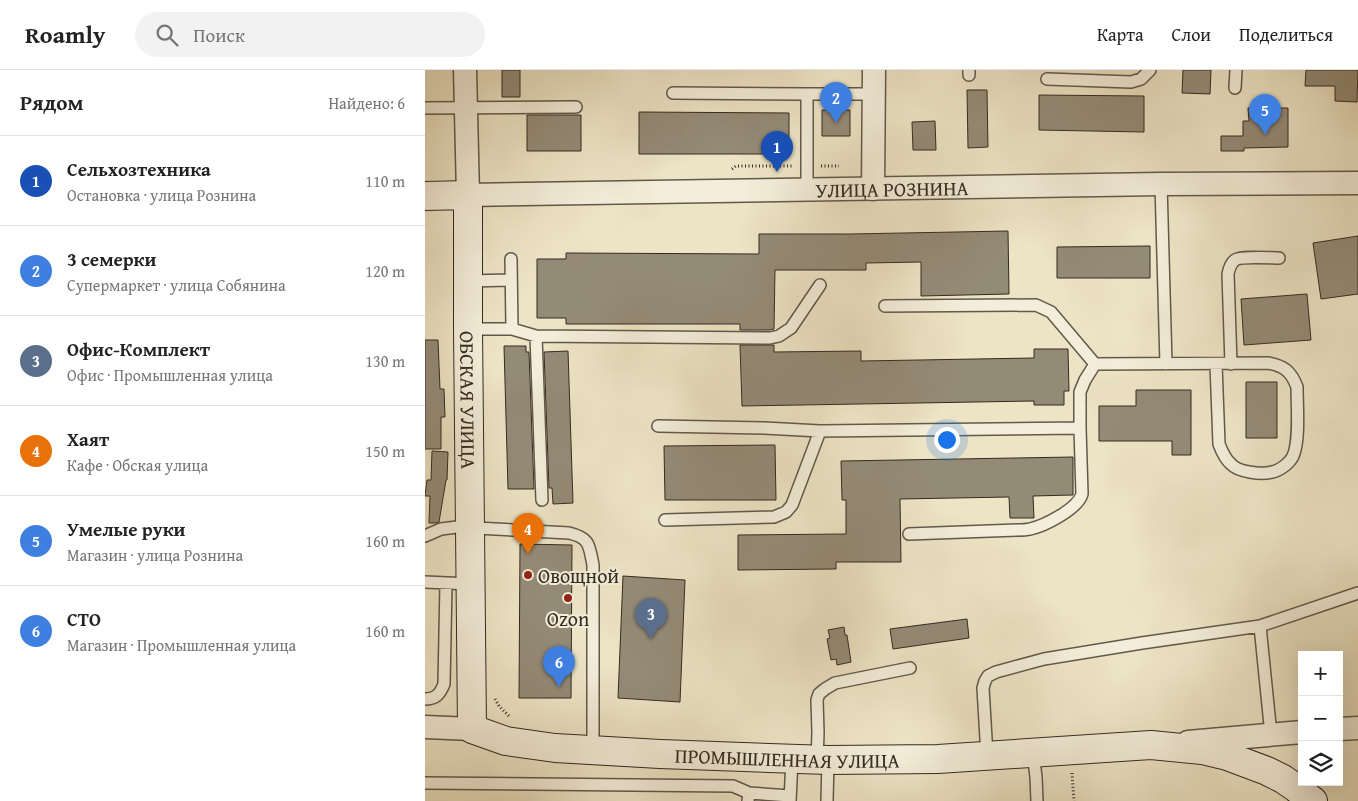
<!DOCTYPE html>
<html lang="ru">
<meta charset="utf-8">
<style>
body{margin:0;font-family:"Gentium Book Plus",serif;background:#f2f2f2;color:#222}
.controls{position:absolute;right:15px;bottom:15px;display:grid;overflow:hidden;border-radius:0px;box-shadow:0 5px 20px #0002}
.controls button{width:45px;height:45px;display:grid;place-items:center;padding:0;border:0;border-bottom:1px solid #e0e0e0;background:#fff;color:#222;font:25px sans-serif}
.you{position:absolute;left:521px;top:369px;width:18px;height:18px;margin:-12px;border:4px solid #fff;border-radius:50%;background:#1a73e8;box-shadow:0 0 0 8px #1a73e833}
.badge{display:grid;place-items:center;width:32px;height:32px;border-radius:50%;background:#8f2418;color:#fff;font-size:16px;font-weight:700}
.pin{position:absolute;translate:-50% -41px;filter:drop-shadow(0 1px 2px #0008)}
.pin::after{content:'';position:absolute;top:26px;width:18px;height:15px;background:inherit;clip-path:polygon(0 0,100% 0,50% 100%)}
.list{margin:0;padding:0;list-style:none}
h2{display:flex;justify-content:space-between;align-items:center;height:65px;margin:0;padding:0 20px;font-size:21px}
h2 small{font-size:16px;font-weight:400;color:#767676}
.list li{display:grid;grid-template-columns:32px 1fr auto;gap:15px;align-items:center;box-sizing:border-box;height:90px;padding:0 20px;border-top:1px solid #e0e0e0}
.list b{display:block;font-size:19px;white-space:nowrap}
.list p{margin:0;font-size:16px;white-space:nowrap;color:#767676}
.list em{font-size:16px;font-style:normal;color:#767676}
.icon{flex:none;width:28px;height:28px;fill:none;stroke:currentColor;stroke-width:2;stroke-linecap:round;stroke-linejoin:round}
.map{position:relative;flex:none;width:933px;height:731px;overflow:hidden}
header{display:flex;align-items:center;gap:30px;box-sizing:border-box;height:70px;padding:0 25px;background:#fff;border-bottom:1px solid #e0e0e0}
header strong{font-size:24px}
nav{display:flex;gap:28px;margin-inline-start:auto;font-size:18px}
.search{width:350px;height:45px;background:#f2f2f2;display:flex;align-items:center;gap:12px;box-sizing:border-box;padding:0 18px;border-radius:28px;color:#767676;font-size:19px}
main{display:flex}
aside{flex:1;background:#fff}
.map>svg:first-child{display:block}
.building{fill:#948b77;stroke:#332b22}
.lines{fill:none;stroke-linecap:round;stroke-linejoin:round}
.lane-casing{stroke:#62594b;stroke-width:14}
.street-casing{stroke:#62594b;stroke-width:25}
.secondary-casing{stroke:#332b22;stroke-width:30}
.path{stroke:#332b22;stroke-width:3;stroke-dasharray:1 2.5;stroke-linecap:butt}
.lane{stroke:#f3edd9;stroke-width:11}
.street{stroke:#f3edd9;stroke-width:22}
.secondary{stroke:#f3edd9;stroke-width:28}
.poi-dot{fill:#8f2418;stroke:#f3edd9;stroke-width:2}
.labels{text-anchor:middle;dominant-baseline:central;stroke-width:4;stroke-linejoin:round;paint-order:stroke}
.street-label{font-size:20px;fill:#332b22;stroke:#f3edd9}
.poi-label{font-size:20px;fill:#332b22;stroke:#f3edd9;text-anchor:start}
</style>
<header>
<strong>Roamly</strong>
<div class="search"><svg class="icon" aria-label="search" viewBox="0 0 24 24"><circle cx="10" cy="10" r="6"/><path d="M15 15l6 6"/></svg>Поиск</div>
<nav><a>Карта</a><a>Слои</a><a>Поделиться</a></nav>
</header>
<main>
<aside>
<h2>Рядом<small>Найдено: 6</small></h2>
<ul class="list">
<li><span class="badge" style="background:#1a4fb4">1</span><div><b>Сельхозтехника</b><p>Остановка · улица Рознина</p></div><em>110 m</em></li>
<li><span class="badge" style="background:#3f7fe0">2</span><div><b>3 семерки</b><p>Супермаркет · улица Собянина</p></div><em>120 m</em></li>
<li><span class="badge" style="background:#5c6f8a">3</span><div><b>Офис-Комплект</b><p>Офис · Промышленная улица</p></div><em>130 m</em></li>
<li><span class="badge" style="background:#e8710a">4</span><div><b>Хаят</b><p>Кафе · Обская улица</p></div><em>150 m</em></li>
<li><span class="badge" style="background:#3f7fe0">5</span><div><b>Умелые руки</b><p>Магазин · улица Рознина</p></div><em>160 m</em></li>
<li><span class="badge" style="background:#3f7fe0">6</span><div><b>СТО</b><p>Магазин · Промышленная улица</p></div><em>160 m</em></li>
</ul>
</aside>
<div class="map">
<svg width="933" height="731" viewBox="0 0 933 731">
<rect width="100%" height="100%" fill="#ede4c5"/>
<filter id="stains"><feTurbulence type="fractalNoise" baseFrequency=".004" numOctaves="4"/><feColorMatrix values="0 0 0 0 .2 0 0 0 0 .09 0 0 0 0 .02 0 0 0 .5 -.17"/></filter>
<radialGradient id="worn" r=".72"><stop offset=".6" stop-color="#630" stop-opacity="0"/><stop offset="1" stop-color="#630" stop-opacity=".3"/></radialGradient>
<!-- building -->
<path class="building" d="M77,0h18v27h-18z
M758,0h28l-1,24 -28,-1z
M881,0h52l-1,32 -22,-1v-15h-30z
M542,20h20l1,57 -20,1z
M614,25l105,1v36l-105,-2z
M823,38h40v39l-44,1v3h-23v-15h22v-15h6z
M397,40h28v26h-28z
M214,42l150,1v41h-150z
M102,45h54v36h-54z
M510,51l1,29h-23l-1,-28z
M583,161l1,63 -88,2v-34l-55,1v7h-91l-1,59 -5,1h-29v-6h-174v-6h-29v-59h29v-6l193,1v-20h91z
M933,166v58l-37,5 -8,-56z
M725,176v32h-93v-31z
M882,224l4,46 -67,5 -3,-46z
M0,270h13l2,49h4l1,28h-4v32h-16z
M315,275h34v7l87,-1v10l173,-3v-9h34l1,42h-5v14h-30v-4l-292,5z
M79,276h22v6h3l5,137h-26z
M143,281l5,152 -20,1 -1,-16h-3l-5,-136z
M821,312h31v56h-31z
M711,320h55v65h-19v-14h-73v-35h37z
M350,375l1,55h-111l-1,-54z
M7,381l16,1 -1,28h-1l-7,42 -4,1h-6l1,-27h-5l2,-16h4z
M648,387v38l-40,1 1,22h-24l-1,-21 -109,2 1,63h-65v7l-98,1v-35l108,-1v-34h-4l-1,-39z
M95,474l52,1 -1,153h-52z
M198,506l62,4 -5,122 -62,-4z
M542,549l2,19 -76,11 -3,-20z
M419,557l1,8h2l4,27 -14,3 -1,-6 -5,1 -4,-21 3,-1 -2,-8z"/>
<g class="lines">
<defs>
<path id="lane" d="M544,0v5
M622,9l84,3 10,-3 9,-9
M810,18l1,-18
M248,23l134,1
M0,38l151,-1
M736,114l5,180
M382,120v-96h67
M86,189l1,70
M43,211l43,-1
M460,236l151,-1 15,7 44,52 173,-1c16,3 23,8 29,24 0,18 3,54 -4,69 -3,7 -14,15 -21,16 -11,3 -34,0 -41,-8 -6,-5 -9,-12 -12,-20l-3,-80
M43,259h44l24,7 234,2 9,-2 12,-8 29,-43
M111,266l6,164
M806,294l-3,-90c1,-5 3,-11 7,-14 6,-4 36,-2 44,-2
M233,356l106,2 56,3
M240,450l109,-3 12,-5 6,-7 28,-74 260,-3v-36l5,-12 10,-16
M484,464l108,-4c4,0 9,0 13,-1 14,-3 48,-20 52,-35l-2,-66
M0,466l16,-7 16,-2 112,6c21,5 20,12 24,32v185
M0,512l45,2
M835,556l11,109
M0,629c11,0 15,-5 19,-15l2,-101
M608,683l3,24 1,24
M562,686l-4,-68 2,-7 3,-5 8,-4 48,-13 98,-16 118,-17 98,-33
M392,690l1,-27 -1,-33 2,-6 6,-5 10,-6 75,-15
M0,713l308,3 16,7 -1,8
M324,723l41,3
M365,731l2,-41
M402,731l1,-41"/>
<g id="street">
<path id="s1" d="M40,0l3,125 693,-11 197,-1"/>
<path d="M448,119l1,-119"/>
<path d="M0,657l47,2"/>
<path d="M914,659l19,-1"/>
<path d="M763,672l114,-10"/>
</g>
<g id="secondary">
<path id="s2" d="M0,126l43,-1v134l4,400 34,12 49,7 105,6 168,6 110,-1 213,-14 51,5 25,6 40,15 16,8 13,9 17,13"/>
</g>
</defs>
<!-- lane casing -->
<use href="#lane" class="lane-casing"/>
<!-- street casing -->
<use href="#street" class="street-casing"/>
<!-- secondary casing -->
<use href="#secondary" class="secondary-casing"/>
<!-- path -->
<path class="path" d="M396,96h18
M307,99l4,-3h58
M70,629l4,7 11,11
M647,703l2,28"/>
<!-- lane -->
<use href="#lane" class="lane"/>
<!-- street -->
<use href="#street" class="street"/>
<!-- secondary -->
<use href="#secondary" class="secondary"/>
</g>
<!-- markers -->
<g class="poi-dot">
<circle cx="103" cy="505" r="5"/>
<circle cx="143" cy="528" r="5"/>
</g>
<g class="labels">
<!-- street labels -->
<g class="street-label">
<text stroke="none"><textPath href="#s1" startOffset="549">УЛИЦА РОЗНИНА</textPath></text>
<text stroke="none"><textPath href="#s2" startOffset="248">ОБСКАЯ УЛИЦА</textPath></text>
<text stroke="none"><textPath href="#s2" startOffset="895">ПРОМЫШЛЕННАЯ УЛИЦА</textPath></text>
</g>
<!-- poi labels -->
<g class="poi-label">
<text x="113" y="505">Овощной</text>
<text x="143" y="548" text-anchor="middle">Ozon</text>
</g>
</g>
<rect width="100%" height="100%" filter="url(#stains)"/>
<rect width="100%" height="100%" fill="url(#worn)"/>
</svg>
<div class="controls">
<button>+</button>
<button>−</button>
<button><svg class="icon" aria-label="layers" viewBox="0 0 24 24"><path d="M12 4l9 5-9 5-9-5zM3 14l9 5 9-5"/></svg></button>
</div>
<div class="you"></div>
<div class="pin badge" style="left:352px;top:102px;background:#1a4fb4">1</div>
<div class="pin badge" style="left:411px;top:53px;background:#3f7fe0">2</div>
<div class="pin badge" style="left:226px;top:569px;background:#5c6f8a">3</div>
<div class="pin badge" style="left:103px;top:484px;background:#e8710a">4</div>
<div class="pin badge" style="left:840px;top:65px;background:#3f7fe0">5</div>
<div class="pin badge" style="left:134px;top:617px;background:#3f7fe0">6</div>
</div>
</main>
